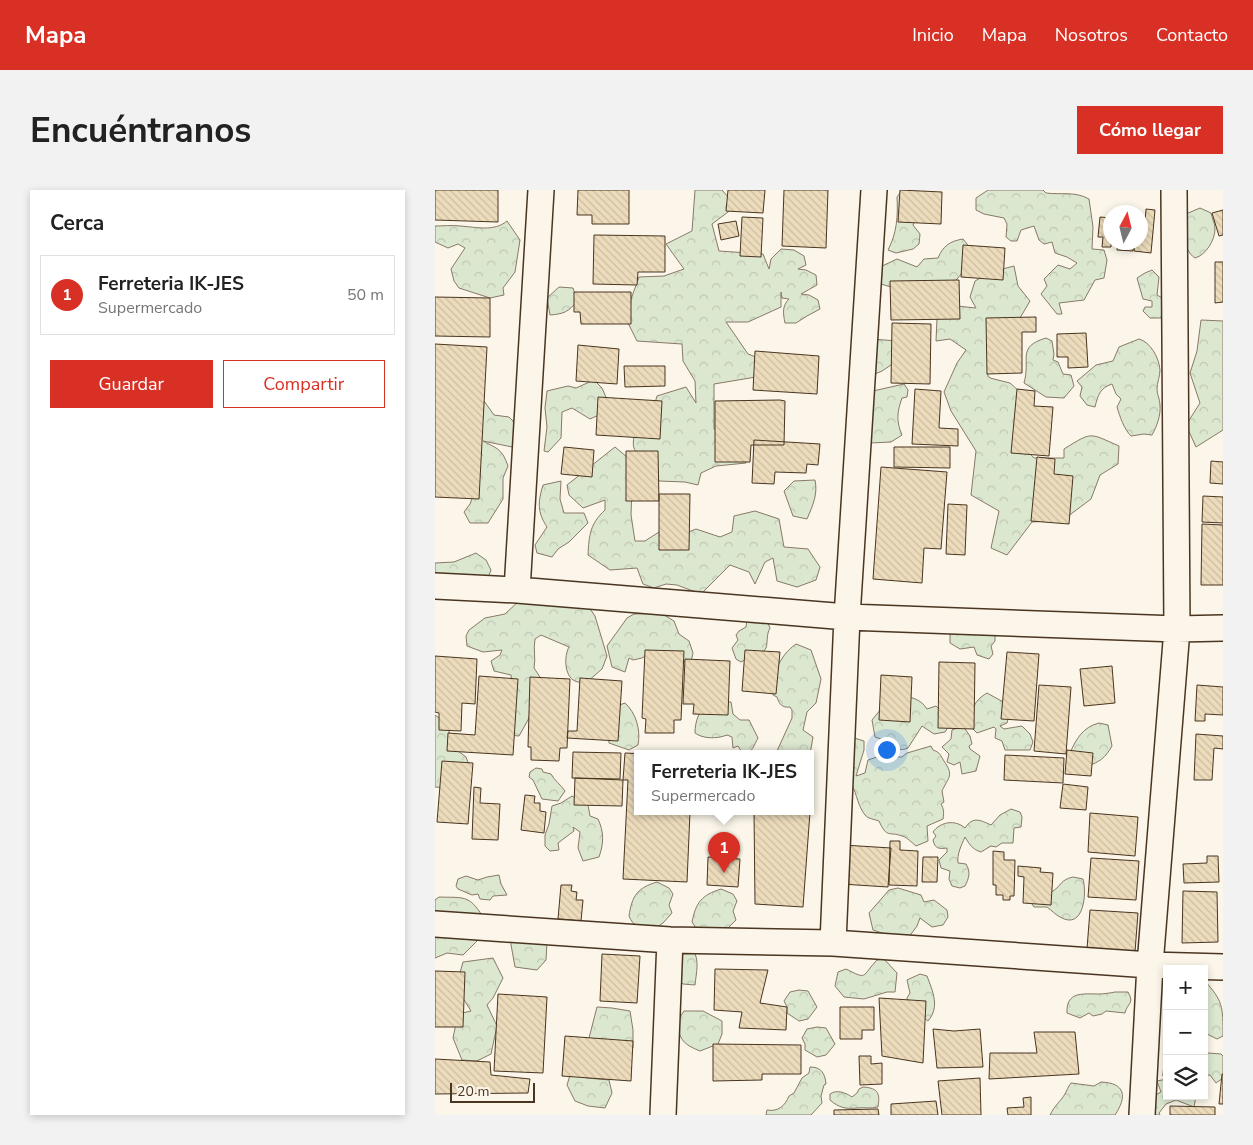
<!DOCTYPE html>
<html lang="es">
<meta charset="utf-8">
<style>
body{margin:0;font-family:"Nunito Sans",sans-serif;background:#f2f2f2;color:#222}
.controls{position:absolute;right:15px;bottom:15px;display:grid;overflow:hidden;border-radius:0px;box-shadow:0 2px 8px #0003}
.controls button{width:45px;height:45px;display:grid;place-items:center;padding:0;border:0;border-bottom:1px solid #e0e0e0;background:#fff;color:#222;font:25px sans-serif}
.compass{position:absolute;left:668px;top:15px;width:45px;height:45px;border-radius:50%;background:#fff;box-shadow:0 2px 8px #0003;rotate:7deg}
.scale{position:absolute;left:15px;bottom:12px;width:85px;box-sizing:border-box;padding-left:5px;border:2px solid #4a3520;border-top:0;font-size:14px;line-height:18px;white-space:nowrap;color:#4a3520;-webkit-text-stroke:4px #fbf6e9;paint-order:stroke}
.you{position:absolute;left:451px;top:559px;width:18px;height:18px;margin:-12px;border:4px solid #fff;border-radius:50%;background:#1a73e8;box-shadow:0 0 0 8px #1a73e833}
.badge{display:grid;place-items:center;width:32px;height:32px;border-radius:50%;background:#d93025;color:#fff;font-size:16px;font-weight:700}
.pin{position:absolute;translate:-50% -41px;filter:drop-shadow(0 1px 2px #0008)}
.pin::after{content:'';position:absolute;top:26px;width:18px;height:15px;background:inherit;clip-path:polygon(0 0,100% 0,50% 100%)}
.popup{position:absolute;left:199px;top:560px;width:180px;height:65px;box-sizing:border-box;display:grid;place-content:center;border-radius:0px;background:#fff;filter:drop-shadow(0 1px 4px #0005);font-size:16px;white-space:nowrap;color:#767676}
.popup b{font-size:19px;color:#222}
.popup::after{content:'';position:absolute;left:50%;top:100%;margin-left:-10px;border:10px solid transparent;border-top-color:#fff}
.list{margin:0;padding:0;list-style:none}
h2{display:flex;justify-content:space-between;align-items:center;height:65px;margin:0;padding:0 20px;font-size:21px}
h2 small{font-size:16px;font-weight:400;color:#767676}
.list li{display:grid;grid-template-columns:32px 1fr auto;gap:15px;align-items:center;box-sizing:border-box;height:80px;margin:0 10px 10px;padding:0 10px;border:1px solid #e0e0e0;border-radius:0px}
.list b{display:block;font-size:19px;white-space:nowrap}
.list p{margin:0;font-size:16px;white-space:nowrap;color:#767676}
.list em{font-size:16px;font-style:normal;color:#767676}
.actions{display:flex;gap:10px;padding:15px 20px}
.actions a{flex:1;padding:11px 0;border:1px solid #d93025;border-radius:0px;text-align:center;font-size:18px;color:#d93025}
.actions .main{background:#d93025;color:#fff}
.icon{flex:none;width:28px;height:28px;fill:none;stroke:currentColor;stroke-width:2;stroke-linecap:round;stroke-linejoin:round}
.map{position:relative;flex:none;width:788px;height:925px;overflow:hidden;border-radius:0px}
header{display:flex;align-items:center;gap:30px;box-sizing:border-box;height:70px;padding:0 25px;background:#d93025;color:#fff}
header strong{font-size:24px}
nav{display:flex;gap:28px;margin-inline-start:auto;font-size:18px}
.intro{display:flex;align-items:center;justify-content:space-between;box-sizing:border-box;height:120px;padding:0 30px}
h1{margin:0;font-size:35px}
.button{padding:12px 22px;border-radius:0px;background:#d93025;color:#fff;font-size:18px;font-weight:700}
main{display:flex;gap:30px;padding:0 30px}
aside{flex:1;background:#fff;border-radius:0px;box-shadow:0 2px 8px #0003}
.map>svg:first-child{display:block}
.forest{fill:url(#forest-crowns);stroke:#887966}
.building{fill:url(#building-back-hatch);stroke:#4a3520}
.lines{fill:none;stroke-linecap:round;stroke-linejoin:round}
.street-casing{stroke:#4a3520;stroke-width:28}
.street{stroke:#fbf6e9;stroke-width:25}
</style>
<header>
<strong>Mapa</strong>
<nav><a>Inicio</a><a>Mapa</a><a>Nosotros</a><a>Contacto</a></nav>
</header>
<div class="intro"><h1>Encuéntranos</h1><a class="button">Cómo llegar</a></div>
<main>
<aside>
<h2>Cerca<small></small></h2>
<ul class="list">
<li><span class="badge">1</span><div><b>Ferreteria IK-JES</b><p>Supermercado</p></div><em>50 m</em></li>
</ul>
<div class="actions"><a class="main">Guardar</a><a>Compartir</a></div>
</aside>
<div class="map">
<svg width="788" height="925" viewBox="0 0 788 925">
<defs>
<pattern id="forest-crowns" width="20" height="18" patternUnits="userSpaceOnUse" patternTransform="scale(1.25)"><rect width="20" height="18" fill="#dce7d0"/><path d="M2 6a3 3 0 1 1 6 0M12 15a3 3 0 1 1 6 0" fill="none" stroke="#bec7b2"/></pattern>
<pattern id="building-back-hatch" width="6" height="6" patternUnits="userSpaceOnUse" patternTransform="scale(1.25)"><rect width="6" height="6" fill="#ecdcbc"/><path d="M-1 5l2 2M0 0l6 6M5-1l2 2" fill="none" stroke="#ccbda1"/></pattern>
</defs>
<rect width="100%" height="100%" fill="#fbf6e9"/>
<!-- forest -->
<path class="forest" d="M260,0h27l14,16 -24,18 7,27 44,3 6,15 2,-10 10,-10 13,1 10,6 2,9 -8,4 8,1 10,5 1,10 -16,9 8,1 9,5 2,9 -13,7 -11,7h-11c-2,-10 -3,-17 4,-24l-7,-1 -1,-6v15l-33,15h-22l22,32 13,5 1,17 -48,8v45l28,18 4,16 -30,3 -15,7 -3,12 -13,-3 -26,-1c-2,-5 -4,-14 -8,-18 -11,-15 -22,-4 -16,-32l13,-4 9,-31 29,-9 10,16 -1,-22 -12,-20 -1,-17 -45,-3 -9,-18 3,-24 8,-22 25,-1 20,-7 -18,-25 26,-13z
M467,0h3l12,26 -4,9 7,9 -1,10 -6,5 -17,4 -8,-3c9,-17 10,-34 9,-53z
M553,0h55l3,3c15,2 29,-2 43,6l4,28 -1,22 12,1 3,10 -3,18 -9,2 -11,20 -25,3 3,11h-5l-16,-20 6,-8 -3,-7 14,-14 12,4 7,-6 -10,-6 -12,-4 -3,-11 -8,2 -5,-4 -5,-14 -13,4 -4,11h-6l-5,-4 1,-13 -3,-6 -20,-4 -8,-4v-12z
M765,18l11,5c1,4 4,11 4,16 0,11 -9,26 -20,29 -14,-9 -9,-29 -9,-44z
M72,31l13,19 -5,32 -12,16 1,7 -14,3 -31,-10 -5,-7 -3,-12 14,-21 -7,-4 -10,4 -13,-6v-16c8,0 17,-1 25,0 16,1 34,6 47,-5z
M528,49l8,10v14l-22,25 -35,6 -33,-10 -3,-16 19,-9 20,8 7,-8 14,-1c5,-12 12,-17 25,-19z
M579,76l4,20 12,15 -43,73 3,4 20,5 10,9 2,53 12,13h30v-9c29,-18 25,-16 55,-3l-1,18 -18,11 -9,24 -28,21 -31,2 -25,33 -16,-7 8,-37 -28,-16 5,-44 -25,-40 -7,-19 13,-29 9,-13 -16,-11 -14,2 1,-23 20,-12 19,2 -6,-11 5,-16 16,-9z
M717,80l7,7 -2,18 7,4 -3,19h-11l-7,-7 2,-4h7v-6l-9,-2 -6,-21 8,-5z
M124,97l14,1 4,13c-8,11 -14,13 -27,14l-3,-17z
M766,130l22,1v109l-27,17 -10,-22 14,-22 -10,-30 7,-22z
M611,148l6,3 2,13 -1,6 5,2 5,12 8,1 3,11 -10,12 -18,-1 -22,-14c7,-24 -8,-36 22,-45z
M437,149l25,2 3,18 -18,12 -12,5z
M704,149c11,3 20,18 21,31 0,6 -3,13 -3,19 0,6 3,10 3,16 1,10 -3,21 -8,30l-8,-1 -13,2c-7,-7 -11,-19 -14,-29l4,-8 -5,-5 -4,-10c-12,4 -14,11 -17,23l-8,-2 -7,-9 2,-9 -5,-6 19,-16 17,-4 6,-14z
M159,190l8,8 6,14 -7,12 -11,5 -18,-11 -10,4 -1,26 -13,14 -4,-1 3,-24 -2,-19 2,-17 21,-5 8,2z
M469,194l4,6 -1,7 -5,1c-5,14 -6,23 0,37l-11,7 -21,1 3,-52z
M49,211l10,14 15,2 10,10 -7,20 -29,-6c15,8 19,8 25,25l-5,12v21l-15,24h-18l-6,-11 6,-8 3,-8z
M180,257l18,15 -2,53 4,26h10l14,-9 22,3 15,-6 24,8 12,-5 2,-16 21,-5 24,8 5,28 24,2 12,18 -4,13 -19,7 -20,-6 -4,-23 -8,4 -10,22 -6,-12 -19,-7 -29,29 -24,-9 -11,-1 -12,4 -11,-4 -6,-16 -27,2 -22,-15c1,-20 2,-31 17,-45v-10l-22,8 -14,-13 -2,-10z
M380,290c3,14 -2,25 -8,39l-14,-3 -9,-25 10,-10z
M126,291l-1,18 4,14h20l4,10 -19,19 -11,7 -6,8 -15,-4 -2,-8 12,-18c-10,-15 -9,-25 -4,-42z
M41,363l10,7 5,10 -5,13 -51,1v-21l19,-1z
M84,411l69,5 7,10 12,40 -5,13 -15,13c-4,0 -9,1 -12,-1 -11,-5 -11,-25 -6,-34l-28,-12 -6,4c-2,11 1,19 -1,29l8,12 -14,40 -9,16 -11,-1 4,-51 -1,-9 -17,-4 -3,-10 9,-6 2,-5 -19,2 -16,-6 -1,-10 3,-6 16,-12 20,-4z
M226,423l13,8 5,13 10,7 4,12 -2,9 -12,-1 -30,-7 -7,4 -9,2 -4,-2 -4,14 -13,-5 -5,-21 20,-28 7,-4z
M312,429l20,2 3,7c-4,7 -2,14 -4,20 -4,8 -19,10 -25,14l-5,-3 -4,-11 6,-8 -2,-5 3,-4 7,-4z
M515,442l45,1v8l-4,5 2,8 -4,5 -12,-4 -3,-8 -14,2 -10,-6z
M361,454l15,6 10,29 -5,24 -9,9 -4,18 10,7 -3,17h-32l-1,-3 15,-33v-8l-2,-3c-8,1 -11,-3 -13,-10l-4,-2c-1,-20 6,-39 23,-51z
M552,503l20,11 3,7 -3,12 -7,3 4,3 18,-3 8,8 3,8 -3,8h-25l-3,-9 -7,-3 1,-9 -2,-2 -17,6 -6,-6c1,-17 1,-25 16,-34z
M465,505c11,2 21,4 27,14l9,-3 8,8 6,10 -5,8 -11,2 -12,-8 -14,22c-6,3 -16,1 -22,-3l1,-4 -12,-4 -3,-17 19,-23z
M289,512h7l2,12 7,6h9l9,18c-4,7 -6,16 -15,16l-5,-8 -5,2 -1,-11 -5,-2c-10,4 -24,4 -32,-2 0,-12 4,-20 10,-30z
M190,513c11,10 16,27 13,42l-9,5 -20,-7 -1,-12 6,-24z
M0,525c11,7 17,20 19,33l12,9 3,8 -18,23 -16,-1z
M664,533l9,2 4,21c-7,12 -12,16 -25,20l-17,-13c6,-14 13,-26 29,-30z
M528,536l7,10 2,8 -3,2 1,3 10,7 -4,15 -14,3 -2,-12 -6,3 -7,-3 2,-8 -7,-7 9,-8 1,-9z
M416,547l13,4v9l-8,26 9,-3 3,-13 9,-3h25l5,-4 24,-7 2,4c8,3 7,5 11,11 10,15 5,15 -2,30l2,11 -3,2c3,5 3,9 2,15l-16,7 1,15 -12,5c-4,-3 -9,-9 -14,-10 -13,-5 -15,3 -23,-15 -5,-2 -11,-2 -14,-6 -7,-9 -8,-20 -13,-30 -8,-16 -20,-16 -24,-37h5z
M101,578l6,1 1,3 8,2c4,7 9,10 14,17l-7,10 -16,-2 -9,-19 -4,-3 1,-5z
M137,606l16,9 2,11 8,3c6,13 6,24 1,38l-16,4 -5,-13 2,-16 -7,-5 1,4 -16,12 1,7 -9,1 -5,-5v-11l4,-11 3,-18 9,-3z
M576,619l9,3 2,5 -1,10 -7,1 -1,15h-11l-6,4 -5,-1 -10,6c-9,-3 -11,-7 -16,-15 -4,9 -8,17 -7,26l8,1c5,8 3,14 -1,22l-5,2 -8,-2 -3,-7 1,-8 -9,-3 -2,-8 8,-8v-4c-8,1 -12,1 -14,-8l3,-4 -3,-4c7,-10 22,-13 32,-4 8,-12 15,-8 26,-3l9,-10z
M64,685l2,9 6,11 -14,1 -3,4 -10,-1 -2,-5 -6,1 -14,-6 -2,-3 2,-7 8,-3 12,4 9,-3z
M638,687l10,2c4,14 1,52 -23,38 -4,-2 -9,-7 -13,-10h-13l-2,-3c5,-9 13,-7 21,-13 9,-6 7,-11 20,-14z
M222,692l12,6 4,6 -4,11 3,8 -9,10 -12,8c-11,-2 -18,-5 -22,-15 3,-20 8,-28 28,-34z
M463,698l23,7 3,7 10,-2 13,10 1,7 -5,8 -11,2 -12,-9 -3,8 -11,15 -22,-3 1,-4 -12,-4 -4,-17 20,-23z
M286,699l12,5 4,7 -4,10 3,9 -9,9 -29,2 -6,-9c4,-20 10,-27 29,-33z
M4,707c24,1 30,-3 44,20l-6,19v5l-14,14 -16,-2 -12,5v-58z
M75,749l37,3 -1,18 -9,10 -22,-3z
M258,760c7,10 3,24 2,35l-12,-1 -9,-8 -1,-22z
M58,768l10,20 -10,20 -6,7 10,21 -6,28 -14,7 -15,-1 -9,-22 5,-24 13,-3 -15,-24 7,-25z
M449,769l13,14 -2,19h-8l-23,7 -20,-2 -9,-11 3,-14 8,-3c22,11 15,8 31,-9z
M485,784l7,2c6,16 13,31 1,45l-20,-16 -1,-7 3,-5 -3,-13z
M769,790c19,21 19,26 19,56l-6,3 -10,-5 -3,-4z
M364,800l9,1 9,16 -9,12 -9,2 -12,-8v-6l-3,-6 6,-9z
M680,802h13c7,12 -1,11 -3,21l-19,-2 -4,3 -9,2 -4,-3 -9,5 -13,-5c-1,-22 16,-19 32,-19 5,0 11,-1 16,-2z
M162,817l15,1 18,3 3,19v18l-29,-3 -15,-7z
M249,821h19l19,10v13l-4,10 -18,7c-17,-7 -19,-10 -24,-28z
M382,837l9,1 9,16 -9,11 -9,2 -12,-7v-6l-3,-6 5,-9z
M773,863l13,1 2,2v22l-7,5 -6,-8h-6v-18z
M375,877c11,0 15,6 16,17l-2,1 -3,11 1,7 -11,12h-45l1,-5c11,2 18,-4 22,-14l5,-3 8,-15 7,-5z
M136,882l16,6 22,2 3,13 -7,15 -17,-2 -13,-5 -8,-16z
M732,889v17h29l-2,11 -18,-7 -10,4 -7,9 1,2h-10l2,-18 9,-5 -4,-11z
M666,892c25,1 26,15 14,33h-65c5,-10 10,-13 15,-21 2,-4 3,-7 6,-11l23,3z
M428,897c16,1 17,7 15,20 -7,2 -14,0 -21,1 -11,1 -18,0 -27,-8v-6c7,-5 16,-1 22,3l5,-4 2,-4z"/>
<!-- building -->
<path class="building" d="M0,0h63v32l-63,-2z
M143,0h51v34h-37v-9h-15z
M293,0h37l-2,23 -37,-2z
M349,0h44l-2,58 -44,-2z
M465,0l42,2 -1,32 -43,-2z
M711,19l9,1 -4,43 -17,-2 1,-9h6v-20l4,1z
M788,20v25l-4,1 -7,-23z
M307,27l21,1 -2,39 -21,-1z
M665,27l11,1v29h-9l1,-10h-5z
M301,31l3,15 -18,4 -3,-16z
M159,45l71,1v36h-27l-1,13 -44,-1z
M683,52h16l-1,9 -16,-1z
M528,55l42,3 -2,32 -42,-3z
M780,72h8v40l-8,1z
M524,90l1,39 -69,1 -1,-39z
M139,102h57v32h-50l-1,-12h-6z
M0,107l55,1v39l-55,-1z
M601,127v15h-14v41l-35,1 -1,-56z
M457,133l39,1 -1,60 -39,-1z
M651,143l2,34 -20,1v-11h-11v-23z
M0,154l52,3 -8,152 -44,-2z
M143,155l41,4 -2,35 -41,-3z
M320,161l64,5 -2,38 -64,-4z
M189,176h41v20l-40,1z
M480,199l26,2 -2,37 19,1v17l-46,-2z
M582,199l18,2 -1,15 19,1 -4,49 -38,-3z
M163,207l64,4 -2,38 -64,-4z
M345,210l5,1 -1,44h-33l-1,17h-35v-61z
M319,250l66,4 -2,21 -11,-1 -1,9 -31,-1 -1,12 -22,-1z
M129,257l30,3 -2,27 -31,-3z
M459,257h56v21l-56,-1z
M191,261h32l1,50h-33z
M602,267l18,2 -1,15 19,2 -4,48 -38,-3z
M776,271l12,1v22l-13,-1z
M446,277l66,5 -6,77 -17,-1 -2,35 -49,-4z
M224,304h31l-1,56h-30z
M768,306l20,1v26l-21,-1z
M513,314l19,1 -2,50 -19,-1z
M767,334l21,1v60h-22z
M210,460l39,1 -3,69h-7v13h-29l1,-14 -4,-1z
M310,460l35,2 -4,42 -34,-3z
M572,462l32,2 -5,67 -33,-2z
M0,466l42,3 -2,45 -13,-1 -1,28 -22,-1v-17l-4,-1z
M250,469l45,2 -2,54 -35,-1 1,-10h-11z
M504,472l36,1 -1,66 -36,-1z
M677,476l3,37 -31,3 -4,-37z
M446,485l31,2 -2,45 -31,-2z
M44,486l39,3 -5,76 -66,-4 1,-18 27,2z
M95,487l40,2 -3,69h-7l-1,13 -28,-1v-13h-3z
M145,488l42,3 -4,60 -51,-3 1,-7h9z
M604,495l32,2 -5,67 -32,-3z
M762,495l26,2v28l-18,-1v7h-10z
M761,544l27,2v13l-9,-1 -2,32h-18z
M632,560l26,3 -2,23 -26,-2z
M138,562l48,1 -1,26 -48,-1z
M190,563l21,1h-8v58h52l-3,70 -64,-3 5,-99h-5z
M570,565l59,3 -1,25 -59,-3z
M7,571l31,2 -5,61 -31,-2z
M140,588l48,2 -1,26 -48,-1z
M628,594l25,3 -2,23 -26,-2z
M39,597l7,1 -1,15 20,1 -2,36 -26,-1z
M90,605l10,1 -1,7h6v8l6,1 -2,21 -23,-3z
M319,622h56l-7,95 -48,-3z
M655,623l48,4 -3,39 -47,-4z
M455,651h10v9l18,1 -1,35 -28,-1z
M280,652l17,1 -1,14 -17,-2z
M408,655l48,3 -3,39 -47,-3z
M558,661l11,1v8h11l-1,36h-4v4h-7v-5h-7v-10h-3z
M772,666h11l1,26 -35,1 -1,-19 24,-1z
M273,667l32,2 -2,28 -31,-2z
M488,667h15l-1,25h-15z
M656,668l48,3 -3,39 -48,-3z
M583,676l23,2 -1,4 13,1 -2,32 -28,-2 1,-26 -6,-1z
M126,695h11l-1,6 6,1 -1,8h7l-2,21 -23,-2z
M748,701l34,1 1,50 -36,1z
M655,720l48,3 -3,39 -48,-3z
M167,764l38,2 -3,47 -37,-2z
M280,779l53,1 -8,33 27,4 -1,23 -47,-2 3,-16 -28,-2z
M0,781l30,1 -2,55h-28z
M63,804l49,3 -4,76 -49,-2z
M444,808l47,3 -3,62 -41,-7z
M405,817h34v23h-12v9h-22z
M498,839l21,2 26,-2 3,38 -46,1z
M599,842h41l4,42 -90,5 1,-26h47z
M130,846l68,5 -2,40 -69,-5z
M278,854l88,1v29h-39v6l-49,1z
M730,857h2v29h-4z
M424,866h12v8l11,-1v21l-22,1z
M0,869l55,3 1,13 39,4 -2,14 -93,1z
M787,884h1v30h-4z
M545,888l1,37h-39l-4,-34z
M596,907v18h-23l-1,-7 17,-1 -1,-9z
M501,911l2,14h-47v-11z
M735,916l45,1v8h-45z
M443,919l1,6h-45v-5z"/>
<g class="lines">
<defs>
<path id="street" d="M0,396l82,4 330,27 330,12 46,-1
M82,400l24,-400
M0,734l235,16 163,3 317,22 73,2
M398,753l14,-326 27,-427
M228,925l7,-175
M707,925l8,-150 27,-336 -3,-439"/>
</defs>
<!-- street casing -->
<use href="#street" class="street-casing"/>
<!-- street -->
<use href="#street" class="street"/>
</g>
</svg>
<div class="controls">
<button>+</button>
<button>−</button>
<button><svg class="icon" aria-label="layers" viewBox="0 0 24 24"><path d="M12 4l9 5-9 5-9-5zM3 14l9 5 9-5"/></svg></button>
</div>
<svg class="compass" viewBox="-18 -18 36 36"><path d="M0-13l5 13h-10z" fill="#e53935"/><path d="M0 13l5-13h-10z" fill="#767676"/></svg>
<div class="scale">20 m</div>
<div class="you"></div>
<div class="pin badge" style="left:289px;top:683px">1</div>
<div class="popup"><b>Ferreteria IK-JES</b>Supermercado</div>
</div>
</main>
